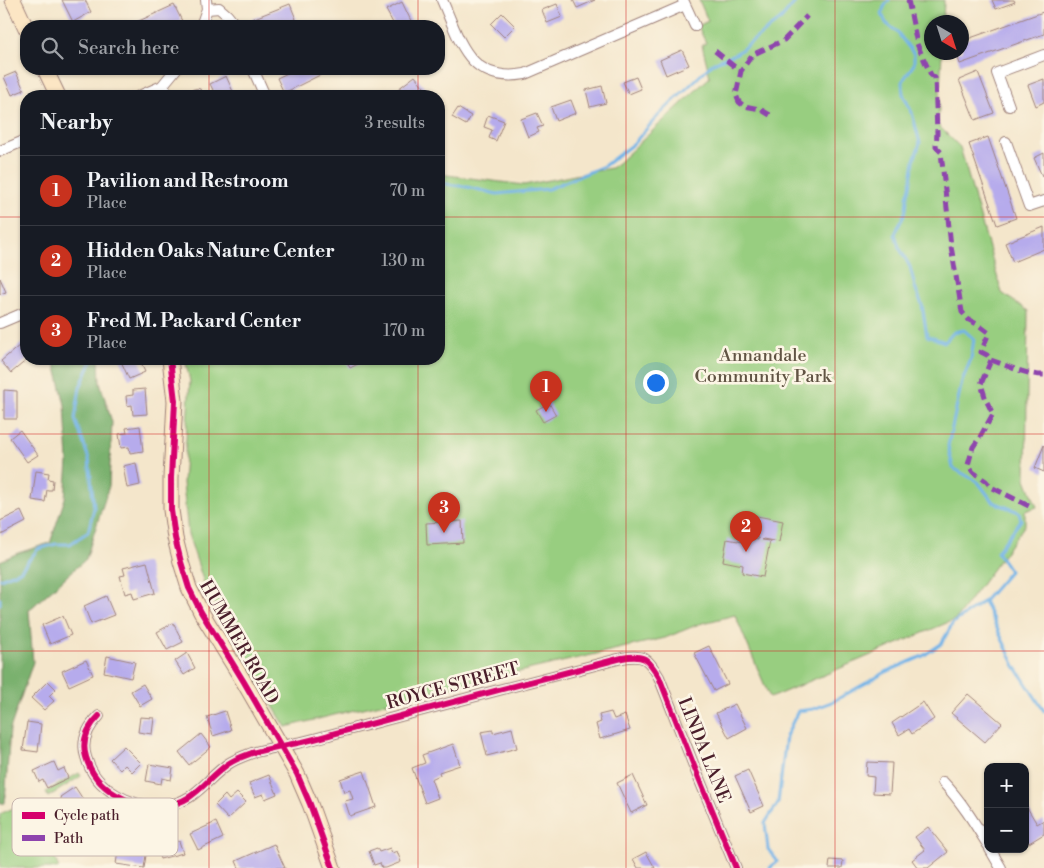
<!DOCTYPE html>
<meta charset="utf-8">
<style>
body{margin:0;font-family:"Libre Bodoni",serif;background:#20242c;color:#f1f3f6}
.controls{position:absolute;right:15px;bottom:15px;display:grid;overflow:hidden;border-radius:10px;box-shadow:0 1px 4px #0004}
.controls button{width:45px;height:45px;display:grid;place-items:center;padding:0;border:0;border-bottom:1px solid #363941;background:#171b24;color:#f1f3f6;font:25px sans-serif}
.compass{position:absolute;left:924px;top:15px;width:45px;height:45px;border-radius:50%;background:#171b24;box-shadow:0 1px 4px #0004;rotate:141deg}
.you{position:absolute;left:655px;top:382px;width:18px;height:18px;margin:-12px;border:4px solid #fff;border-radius:50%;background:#1a73e8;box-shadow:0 0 0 8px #1a73e833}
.badge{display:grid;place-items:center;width:32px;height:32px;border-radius:50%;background:#c8321e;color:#fff;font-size:16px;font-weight:700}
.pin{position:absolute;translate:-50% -41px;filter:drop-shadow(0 1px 2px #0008)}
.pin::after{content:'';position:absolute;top:26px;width:18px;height:15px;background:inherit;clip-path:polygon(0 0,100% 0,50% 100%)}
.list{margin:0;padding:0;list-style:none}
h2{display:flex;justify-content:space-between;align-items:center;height:65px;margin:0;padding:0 20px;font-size:21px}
h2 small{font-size:16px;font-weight:400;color:#9ea1a6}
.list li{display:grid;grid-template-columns:32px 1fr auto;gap:15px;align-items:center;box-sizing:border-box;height:70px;padding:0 20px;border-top:1px solid #363941}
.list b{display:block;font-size:19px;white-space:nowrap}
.list p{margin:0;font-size:16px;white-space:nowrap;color:#9ea1a6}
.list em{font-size:16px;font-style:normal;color:#9ea1a6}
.icon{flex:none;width:28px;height:28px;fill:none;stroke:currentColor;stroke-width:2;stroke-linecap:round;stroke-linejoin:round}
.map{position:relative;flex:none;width:1044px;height:868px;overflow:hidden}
.search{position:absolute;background:#171b24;box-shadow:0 1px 4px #0004;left:20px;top:20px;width:425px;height:55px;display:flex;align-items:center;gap:12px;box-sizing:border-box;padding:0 18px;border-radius:20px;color:#9ea1a6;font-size:19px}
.panel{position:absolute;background:#171b24;box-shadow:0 1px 4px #0004;left:20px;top:90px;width:425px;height:275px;border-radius:20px}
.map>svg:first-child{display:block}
.green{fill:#98ce80;stroke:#717656}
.forest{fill:#7ab16e;stroke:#62684c}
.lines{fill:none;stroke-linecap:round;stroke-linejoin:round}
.stream{stroke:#73b4e8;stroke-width:3}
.building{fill:#b6abec}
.street-casing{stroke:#9f827b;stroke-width:12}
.secondary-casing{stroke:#9f827b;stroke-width:17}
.street{stroke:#fff;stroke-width:10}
.secondary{stroke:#fce6c4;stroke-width:15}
.quiet{stroke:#8e44ad;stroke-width:5;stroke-dasharray:10 5;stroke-linecap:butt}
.cycleway-casing{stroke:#fcf5e5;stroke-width:9}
.cycleway{stroke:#d6006c;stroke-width:6}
.grid{fill:none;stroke:#d62828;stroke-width:1;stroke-opacity:0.55}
.labels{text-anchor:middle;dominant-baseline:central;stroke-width:5;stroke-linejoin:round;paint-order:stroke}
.park-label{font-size:18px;fill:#615444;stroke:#fcf5e5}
.street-label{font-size:18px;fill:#4a1f2b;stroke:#fcf5e5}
.key{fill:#fcf5e5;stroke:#c7b5ad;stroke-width:1}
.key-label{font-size:14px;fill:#4a1f2b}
</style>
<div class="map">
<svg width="1044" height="868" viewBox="0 0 1044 868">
<rect width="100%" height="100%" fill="#fcf5e5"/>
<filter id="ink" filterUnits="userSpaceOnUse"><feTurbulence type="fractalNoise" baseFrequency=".02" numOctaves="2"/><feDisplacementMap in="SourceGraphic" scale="10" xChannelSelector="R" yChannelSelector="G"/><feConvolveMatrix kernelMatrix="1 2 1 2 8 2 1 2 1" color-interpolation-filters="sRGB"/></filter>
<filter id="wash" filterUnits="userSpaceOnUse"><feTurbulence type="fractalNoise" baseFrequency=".0096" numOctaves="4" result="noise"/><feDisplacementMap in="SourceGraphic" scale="20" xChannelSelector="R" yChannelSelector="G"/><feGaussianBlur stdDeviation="1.12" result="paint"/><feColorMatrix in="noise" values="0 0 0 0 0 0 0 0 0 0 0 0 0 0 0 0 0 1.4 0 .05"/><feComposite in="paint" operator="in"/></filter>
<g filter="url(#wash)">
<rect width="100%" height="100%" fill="#f4e6cb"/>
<!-- green -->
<path class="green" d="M699,0h245l-1,22h-11v30l10,1 -4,72 22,22 42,146 26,18 -2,168 11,28 -12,4v14l-69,94 -186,79 -35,-83 -36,9 -34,14 -319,74 -60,15 -38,-61 -43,-80 -17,-52 -5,-51 7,-102 -5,-22h254v-185l85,11 87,-17 7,-5 92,-86 -8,-32 4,-2 -8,-17 10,-5z
M79,773l2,3 -33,21 -2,-5z
M29,801l30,67h-59v-54z"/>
<!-- forest -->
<path class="forest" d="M54,359h45l1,24 12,39 -3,64 -23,73 -57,51 4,52 -23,67 -5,74 -5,1v-243l18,-8 32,-10 15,-45 3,-36 -3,-57z"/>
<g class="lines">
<!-- stream -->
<path class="stream" d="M889,0l-5,7 -2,7 4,9 11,9 17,22v10l-12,18 1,12 9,19 8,30 -6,17 -4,27 -3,10 -1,13 -11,24 4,13 11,20 5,20 7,18 5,31 18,6 9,-10 10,-2 10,9 -3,20 -9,22 -14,65 5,22 25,14 15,20 26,10 2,8 -24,32 13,19 -26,30 31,65 29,45
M439,183l28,4 30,7 51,-5 56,-23 30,-23 23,-26 56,-54 24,-10 44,-34 16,-19
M0,579l20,-8 18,-22 18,-5h14l18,-12 6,-24 -5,-49 -14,-40 5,-32 13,-28
M0,599v5
M770,868l7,-7 -9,-12 -3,-26 13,-20 8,-67 12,-25 15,-2 19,-7 54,-30 37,-16 18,-12 12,-21 31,-22"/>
</g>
<g id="blocks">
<!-- building -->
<path class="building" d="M62,0h23l6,12 -18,10z
M573,0h22l-18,8z
M992,0h22l1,2 -19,7z
M402,2l10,21 -8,3h-4l-1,-3 -5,2 -8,-15z
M290,4l6,15 -18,7h-24l-2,-7z
M557,4l5,13 -15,6 -5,-13z
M174,5l8,16 -11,5h-43z
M1043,12l1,4v18l-84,30 -4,-12h6v-11z
M502,13l13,13 -11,11 -13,-13z
M682,50l7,15 -23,10 -6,-15z
M296,69h24l2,5 -38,19 -7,-15z
M16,72l8,18 -12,5 -8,-18z
M978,72l16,41 -19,7 -16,-40z
M226,76l9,20h-19l-6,-12z
M415,76l16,20h-27l-6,-7z
M636,77l5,12 -12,5 -6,-12z
M1044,79v23l-8,4 -8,-21z
M602,86l4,17 -16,4 -4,-17z
M571,100l5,13 -20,8 -5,-14z
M458,108l13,8 -5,9 -14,-8z
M537,113l6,13 -6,2 2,4 -11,5 -7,-18z
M488,115l16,6 -8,20 -7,-3 3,-8 -8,-3z
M988,137l28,81 -19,7 -28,-81z
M1044,153v21l-2,2 -8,-18z
M1044,227v22l-31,13 -8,-19z
M0,278l6,14 -6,2z
M26,340v19h2l-17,14 -10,-12z
M120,359h19l6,13 -16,7z
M345,359h23l-18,9z
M145,389l2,25 -14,1 -1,-10 -5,1 -1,-10 7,-1v-5z
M4,390l13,1v28h-13z
M549,403l7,12 -13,7 -7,-12z
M140,426l3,25 -13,2 -1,-6 -8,1 -2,-14 8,-1 -1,-5z
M20,430l18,25 -11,7 -17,-24z
M1044,445v27l-9,-4z
M136,463l4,22 -13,3 -4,-22z
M36,471l13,2 -1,6 5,1 -1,10h-5l-2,12 -13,-2z
M21,511l5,11 -25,13 -1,-14z
M752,515l31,6 -4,21 -16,-3 -1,1 8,1 -7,36 -21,-4 1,-8 -20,-4 4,-22 22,4 1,-5 8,2v-2l-10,-2z
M462,521l1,22 -36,2 -1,-22z
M147,562l8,31 -21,6 -2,-7 -7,2 -5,-18 5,-1 -2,-7z
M106,596l8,19 -23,9 -7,-18z
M63,616l8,19 -21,9 -8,-19z
M173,623l10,19 -16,8 -10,-18z
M709,646l19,38 -14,7 -20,-38z
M187,653l8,15 -11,7 -9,-14z
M107,656l28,6 -4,16 -27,-6z
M86,660l7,15 -24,11 -7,-15z
M48,681l8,8 -7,7 5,5 -10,9 -13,-12z
M143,684l9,15 -12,7 -9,-15z
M968,694l34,29 -17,19 -34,-29z
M923,702l11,17 -22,15 -3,-5 -10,6 -7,-12z
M735,704l12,24 -18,10 -13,-25z
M225,711l6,19 -18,6 -6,-19z
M611,712l3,7 11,-4 5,15 -30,9 -4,-15 5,-2 -2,-7z
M140,717l14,1 -2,16 -14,-2z
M27,722l14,2 -3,28 -15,-2z
M512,728l5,20 -30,8 -6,-24 12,-2v3z
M201,734l10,13 -22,18 -10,-13z
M453,744l7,21 -21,7 1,3 -9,4 7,19 -13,5 -13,-35 13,-5 -3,-8z
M124,746l17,17 -9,9 -7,-7 -5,5 -10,-11z
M54,762l4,9 6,-3 4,10 -21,10 -4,-8 -4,2 -5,-11z
M867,762l25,1 -2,31 -17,-1 1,-16 -8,-1z
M149,764l24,4 -2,12 -9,-2 -1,6 -15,-3z
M748,770l16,36 -13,6 -16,-36z
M364,771l12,36 -26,9 -5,-15 8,-2 -3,-9 -6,2 -4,-13z
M269,775l8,19 -12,5 -2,-5 -8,3 -6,-14z
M633,775l14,30 -16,8 -14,-30z
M75,787l17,26 -15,10 -17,-26z
M237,793l9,9 -18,17 -13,-14 10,-10 4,5z
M1025,804l12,20 7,-4v14l-15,9 -4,-5z
M216,822l7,16 -25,12 -8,-16z
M928,827l20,25 -20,16h-10l-6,-8 13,-10 -10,-13z
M168,837l1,6 10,-2 4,12 -23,6 -5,-19z
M274,844l11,24h-46l-3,-7z
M119,845l28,4 -3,19 -28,-4z
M377,848l2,4 11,-4 2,5 5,-2 4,11 -15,6h-4l-2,-5 -6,2 -5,-14z
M646,852l9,16h-17l-5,-9z
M830,860l13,1 -1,7h-13z"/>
</g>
</g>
<g filter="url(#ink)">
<use href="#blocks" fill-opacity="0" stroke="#9f827b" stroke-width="1"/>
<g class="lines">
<defs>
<path id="street" d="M442,0c18,41 27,84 83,74l160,-69
M683,0l12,26
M207,9l12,-1 8,7 9,11
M201,26l6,-17 -1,-9
M253,69l12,27
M162,86l9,10
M139,96l23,-10 14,-17
M191,96l6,-2 1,2
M1009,106l-12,-33 47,-18
M1006,142l23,64 15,-5
M0,151l26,-11
M0,323l26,-11
M99,716c-12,12 -18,25 -13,41 9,33 45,51 77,49 32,-3 42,-26 65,-42 7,-5 16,-8 24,-11 14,-4 30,-7 45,-10 16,-3 31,-8 47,-12 93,-25 185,-49 278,-73 22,-4 26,0 37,19l37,94 40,97
M943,782c18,19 31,40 45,63
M990,849l11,19"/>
<path id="secondary" d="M13,0l13,28
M45,69l13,27
M170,359l5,42 -4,77v32l4,28 6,24 8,26 12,24 43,70 53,92 13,30 23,64"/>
</defs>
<!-- street casing -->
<use href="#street" class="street-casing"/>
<!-- secondary casing -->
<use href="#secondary" class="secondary-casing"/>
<!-- street -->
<use href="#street" class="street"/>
<!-- secondary -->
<use href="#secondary" class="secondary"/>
<!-- quiet -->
<path class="quiet" d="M908,0l9,44 14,31 4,3 2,55 -1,14 5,5 10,94 11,66 7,8 8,4 12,9 -8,19 6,3 4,5 -10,24 5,16 7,14 -13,23 -7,10 -5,18 5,7 13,9 5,6 38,19
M715,51l20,16
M770,115l-10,-6 -16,-3 -5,-4 -3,-7 5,-24 11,-16 32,-15 23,-24
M991,360c17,6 35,15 53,15"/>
<defs>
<path id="cycleway" d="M170,359l5,42 -4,77v32l4,28 6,24 8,26 12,24 43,70 53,92 13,30 23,64
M99,716c-12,12 -18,25 -13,41 9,33 45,51 77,49 32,-3 42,-26 65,-42 7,-5 16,-8 24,-11 14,-4 30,-7 45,-10 16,-3 31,-8 47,-12 93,-25 185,-49 278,-73 22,-4 26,0 37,19l37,94 40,97"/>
</defs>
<!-- cycleway casing -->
<use href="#cycleway" class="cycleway-casing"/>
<!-- cycleway -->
<use href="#cycleway" class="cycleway"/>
</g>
</g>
<!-- grid -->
<path class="grid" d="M209,0v26M418,0v26M626,0v868M835,0v868M209,69v27M418,69v27M0,217h26M439,217h605M209,359v509M418,359v509M0,434h1044M0,651h1044"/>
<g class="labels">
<!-- park labels -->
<g class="park-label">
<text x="763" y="355">Annandale<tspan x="763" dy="21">Community Park</tspan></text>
</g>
<!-- street labels -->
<g class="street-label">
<text transform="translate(239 642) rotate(60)">HUMMER ROAD</text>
<text transform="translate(453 686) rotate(-15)">ROYCE STREET</text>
<text transform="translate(704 750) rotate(68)">LINDA LANE</text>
</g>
</g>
<!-- legend -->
<rect x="12" y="798" width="166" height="58" rx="8" class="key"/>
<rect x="22" y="812" width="23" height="7" fill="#d6006c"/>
<rect x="22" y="835" width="23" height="6" fill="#8e44ad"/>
<g class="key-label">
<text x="54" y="820">Cycle path</text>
<text x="54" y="843">Path</text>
</g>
</svg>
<div class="controls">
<button>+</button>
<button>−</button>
</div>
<svg class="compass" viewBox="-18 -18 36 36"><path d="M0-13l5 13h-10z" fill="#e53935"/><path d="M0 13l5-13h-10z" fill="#9ea1a6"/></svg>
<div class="you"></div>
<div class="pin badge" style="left:546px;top:412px">1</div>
<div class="pin badge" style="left:746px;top:552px">2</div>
<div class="pin badge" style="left:444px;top:533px">3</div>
<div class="search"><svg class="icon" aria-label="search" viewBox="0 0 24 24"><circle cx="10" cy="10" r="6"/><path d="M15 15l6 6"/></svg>Search here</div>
<section class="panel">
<h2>Nearby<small>3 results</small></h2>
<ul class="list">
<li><span class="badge">1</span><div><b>Pavilion and Restroom</b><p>Place</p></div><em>70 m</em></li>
<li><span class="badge">2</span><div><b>Hidden Oaks Nature Center</b><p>Place</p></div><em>130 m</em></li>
<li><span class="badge">3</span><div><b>Fred M. Packard Center</b><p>Place</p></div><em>170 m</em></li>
</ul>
</section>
</div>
